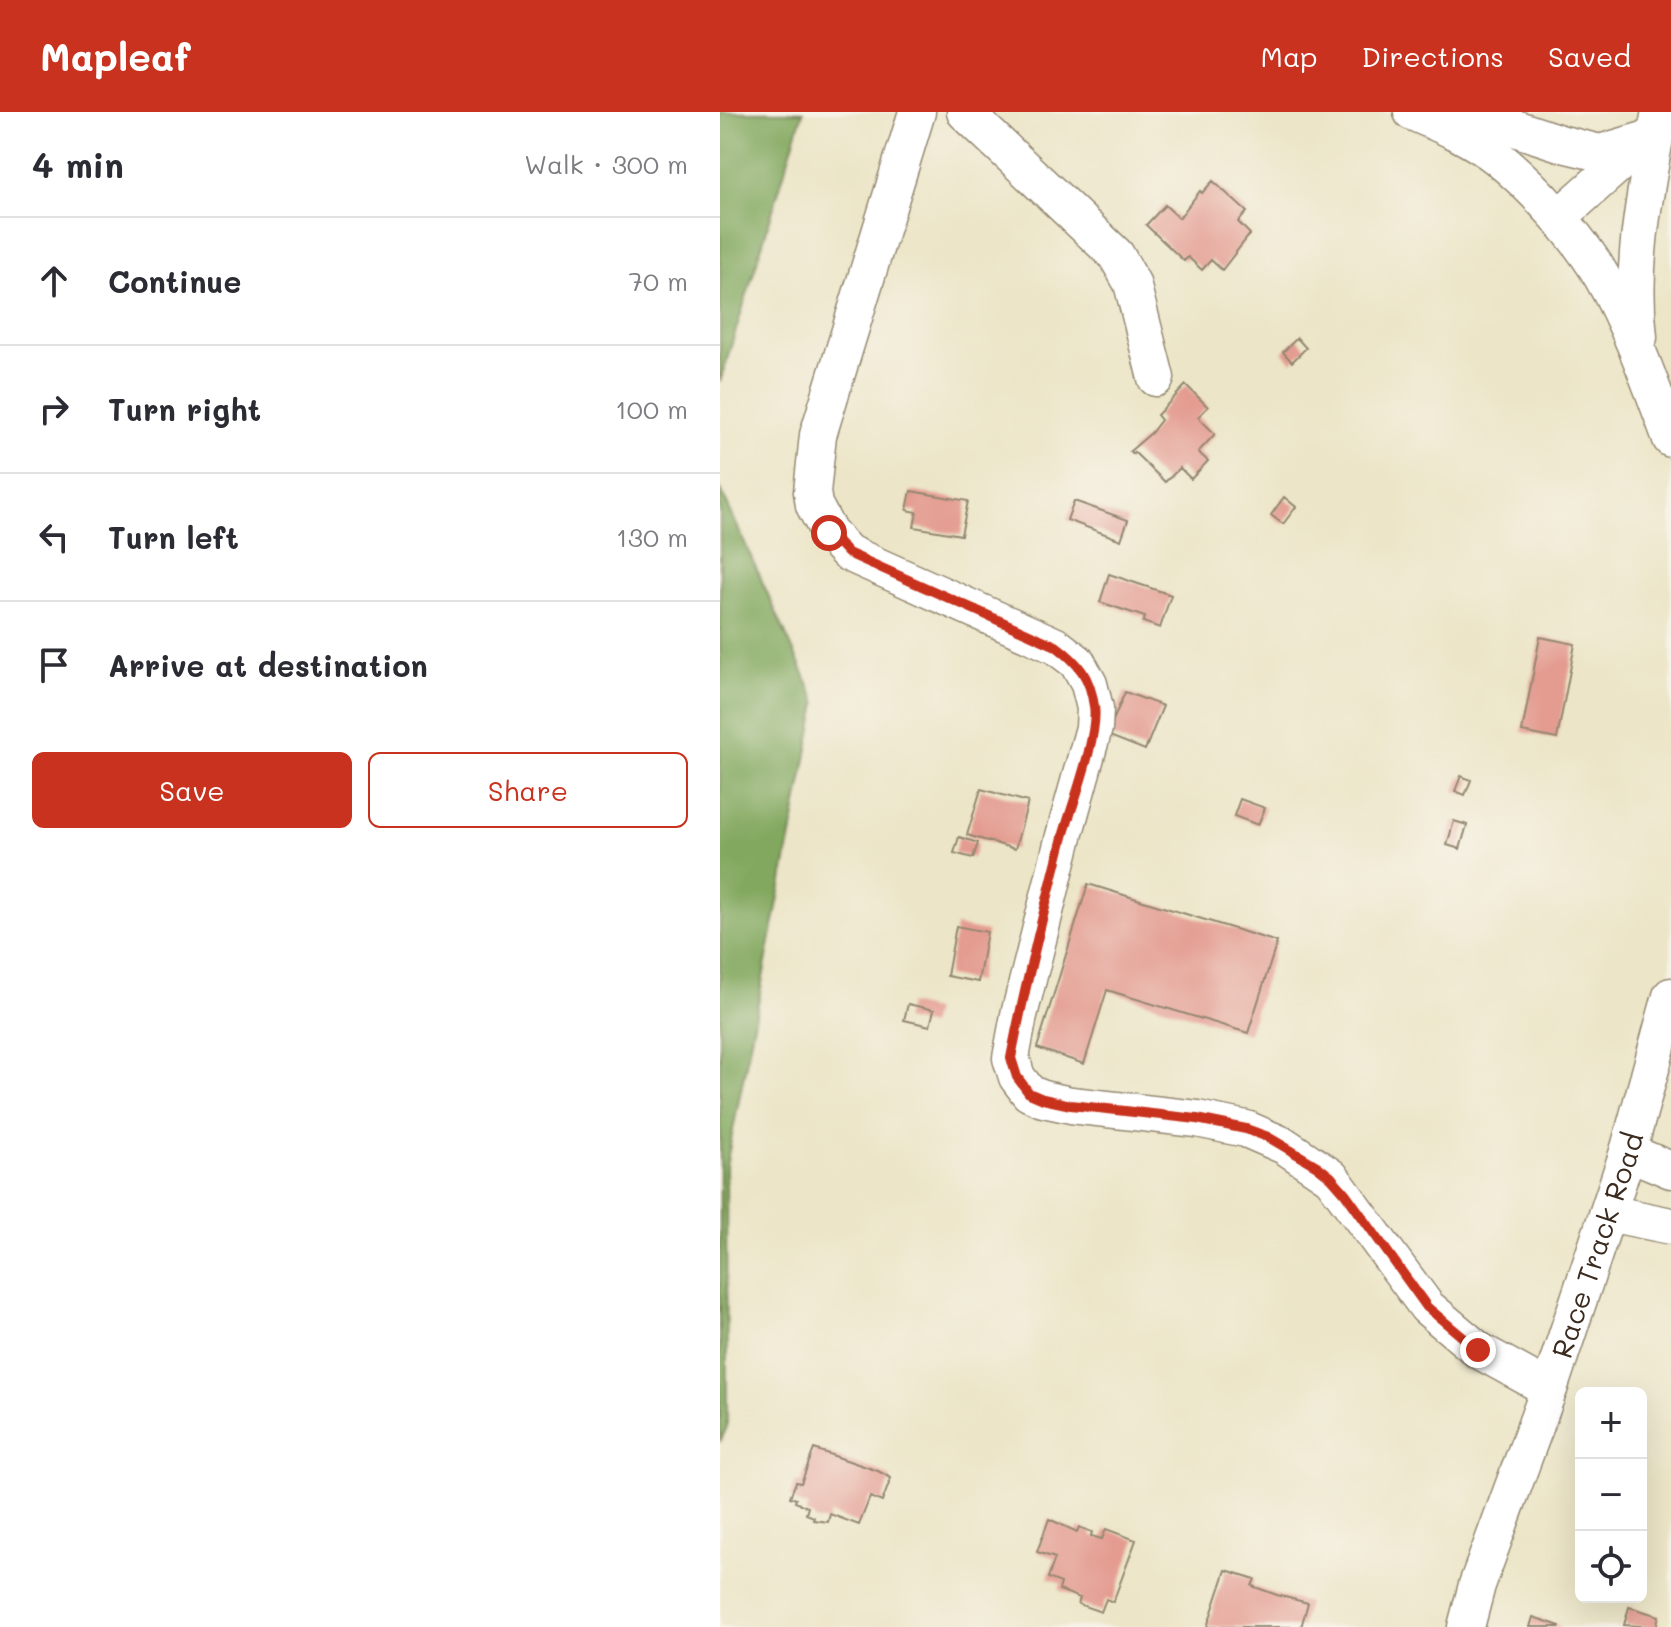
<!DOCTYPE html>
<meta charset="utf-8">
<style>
body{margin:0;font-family:Mali,sans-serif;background:#f2f2f3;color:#2b2b33}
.controls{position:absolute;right:24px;bottom:24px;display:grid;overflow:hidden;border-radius:12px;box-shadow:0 8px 32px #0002}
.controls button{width:72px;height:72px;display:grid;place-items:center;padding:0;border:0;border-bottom:2px solid #e1e1e2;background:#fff;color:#2b2b33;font:40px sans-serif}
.stop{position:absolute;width:24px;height:24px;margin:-18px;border:6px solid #c8321e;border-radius:50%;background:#fff}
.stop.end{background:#c8321e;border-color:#fff;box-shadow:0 2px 8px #0008}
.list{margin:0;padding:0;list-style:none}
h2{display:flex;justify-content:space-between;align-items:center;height:104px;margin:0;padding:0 32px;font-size:34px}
h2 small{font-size:26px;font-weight:400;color:#7c7c81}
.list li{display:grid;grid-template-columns:52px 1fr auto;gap:24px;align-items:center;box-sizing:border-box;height:128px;padding:0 32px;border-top:2px solid #e1e1e2}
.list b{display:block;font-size:30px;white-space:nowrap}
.list em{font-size:26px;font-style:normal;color:#7c7c81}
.actions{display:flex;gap:16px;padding:24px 32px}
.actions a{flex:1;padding:18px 0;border:2px solid #c8321e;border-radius:12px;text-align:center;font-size:28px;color:#c8321e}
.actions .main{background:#c8321e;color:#fff}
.icon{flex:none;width:44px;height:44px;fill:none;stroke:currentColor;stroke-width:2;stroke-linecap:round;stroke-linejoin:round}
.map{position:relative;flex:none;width:951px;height:1515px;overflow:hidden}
header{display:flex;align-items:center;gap:48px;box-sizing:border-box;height:112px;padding:0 40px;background:#c8321e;color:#fff}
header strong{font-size:38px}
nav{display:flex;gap:44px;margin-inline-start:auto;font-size:28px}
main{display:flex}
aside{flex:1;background:#fff}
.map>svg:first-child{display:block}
.forest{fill:#82a85e;stroke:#5e693e;stroke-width:2}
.building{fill:#e49c91}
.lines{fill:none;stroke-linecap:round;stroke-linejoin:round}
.minor-casing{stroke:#948872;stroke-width:39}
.minor{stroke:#fff;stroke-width:36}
.route{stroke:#c8321e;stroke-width:10}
.labels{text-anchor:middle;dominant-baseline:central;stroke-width:7;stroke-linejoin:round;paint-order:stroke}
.street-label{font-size:28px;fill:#3b2a1e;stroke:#f7f3e8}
</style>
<header>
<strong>Mapleaf</strong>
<nav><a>Map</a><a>Directions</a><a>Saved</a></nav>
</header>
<main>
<aside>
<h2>4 min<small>Walk · 300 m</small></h2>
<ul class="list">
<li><svg class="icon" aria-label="ahead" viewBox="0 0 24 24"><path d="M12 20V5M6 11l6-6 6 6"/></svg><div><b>Continue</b></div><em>70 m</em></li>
<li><svg class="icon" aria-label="right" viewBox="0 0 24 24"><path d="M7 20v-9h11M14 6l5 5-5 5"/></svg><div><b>Turn right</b></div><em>100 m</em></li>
<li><svg class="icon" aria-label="left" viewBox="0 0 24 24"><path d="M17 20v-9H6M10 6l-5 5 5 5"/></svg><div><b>Turn left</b></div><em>130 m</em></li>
<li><svg class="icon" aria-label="arrive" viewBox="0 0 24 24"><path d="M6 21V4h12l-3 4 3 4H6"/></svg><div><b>Arrive at destination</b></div></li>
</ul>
<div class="actions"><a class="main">Save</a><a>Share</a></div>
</aside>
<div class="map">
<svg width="951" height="1515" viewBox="0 0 951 1515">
<rect width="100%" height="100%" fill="#f7f3e8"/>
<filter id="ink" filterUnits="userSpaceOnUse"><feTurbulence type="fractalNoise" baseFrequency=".0125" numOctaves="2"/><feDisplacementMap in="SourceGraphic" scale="16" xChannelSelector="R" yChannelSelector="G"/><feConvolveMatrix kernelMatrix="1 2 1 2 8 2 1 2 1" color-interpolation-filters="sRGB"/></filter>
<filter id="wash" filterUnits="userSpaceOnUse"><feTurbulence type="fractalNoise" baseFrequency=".006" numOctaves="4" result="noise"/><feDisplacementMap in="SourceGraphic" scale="32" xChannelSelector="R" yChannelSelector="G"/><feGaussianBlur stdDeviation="1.8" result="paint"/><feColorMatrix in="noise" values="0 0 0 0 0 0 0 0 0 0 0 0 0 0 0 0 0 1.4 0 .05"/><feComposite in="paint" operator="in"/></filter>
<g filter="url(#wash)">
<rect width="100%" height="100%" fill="#ece5c7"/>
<!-- forest -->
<path class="forest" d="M0,0h83l-83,270z
M0,376l97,215 -91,463 1,261 -7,15z"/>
<g id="blocks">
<!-- building -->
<path class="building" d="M493,69l34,31 -9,10 12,12 -28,36 -11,-10 -9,10 -14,-13 -4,4 -38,-36 19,-20 14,13 21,-27 2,2z
M577,226l9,10 -14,14 -9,-10z
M466,273l22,22 -10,10 17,17 -17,18 10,9 -17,18 -11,-11 -15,14 -31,-30 -1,2 -3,-3 21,-18 10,-13 -4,-5z
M191,379l57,10 -7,34 -47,-8 3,-15 -10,-2z
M564,385l12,10 -13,17 -12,-9z
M354,389l54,19 -7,20 -54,-20z
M389,462l62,21 -11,33 -17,-6 2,-5 -45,-15z
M820,525l35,7 -18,95 -35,-7z
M405,580l38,14 -18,44 -38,-15z
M741,664l10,4 -6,15 -10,-4z
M261,677l47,13 -13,47 -48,-14z
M520,687l25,9 -7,17 -24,-9z
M734,709l13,4 -7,24 -13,-4z
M239,725l19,6 -5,15 -19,-5z
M368,772l189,58 -29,91 -141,-43 -23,74 -47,-16z
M236,814l31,6 -9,50 -31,-6z
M188,892l26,6 -4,16 -26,-6z
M94,1337l64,22 13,7 -9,24 -12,-5 -11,28 -29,-11 -2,8 -15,-2 1,-3 -8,-3 2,-7 -13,-5 1,-3 -6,-2 6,-15 5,1z
M329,1407l28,13 2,-5 13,5 -1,4 11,3 4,-10 30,11 -23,62 -7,-3 -5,13 -23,-8 2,-6 -21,-8 2,-7 -13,-5 7,-20 -18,-6z
M506,1458l29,9 -3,7 25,9 31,8 -7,24h-94z
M909,1495l30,9 -3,11 -32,-2z
M813,1505l27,9v1h-30z"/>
</g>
</g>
<g filter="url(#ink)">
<use href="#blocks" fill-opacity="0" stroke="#948872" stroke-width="2"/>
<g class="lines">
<defs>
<g id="minor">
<path d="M197,0l-99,323 -6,57 2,13 15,28 19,20 208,93 21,16 12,22 6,24 -1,20 -30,108 -45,179 -8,43 6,19 12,16 14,6 28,6 126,14 49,10 39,17 46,31 96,130 51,43 71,39"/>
<path d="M245,0l151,143 16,28 24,95"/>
<path d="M692,0c30,13 61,26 86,46 35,28 82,80 104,119 29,50 49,108 69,162"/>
<path d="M746,0l97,32 37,9 44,-13"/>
<path d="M838,106l83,-74"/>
<path d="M919,225c-9,-76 7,-147 20,-221"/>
<path d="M908,1040l43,18"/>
<path d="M888,1101l63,13"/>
<path id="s1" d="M746,1515l11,-42 72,-196 79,-237 43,-156"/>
</g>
</defs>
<!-- minor casing -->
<use href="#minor" class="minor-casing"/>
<!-- minor -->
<use href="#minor" class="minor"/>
</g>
</g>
<g class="lines" filter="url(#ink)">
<!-- route -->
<path class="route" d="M109,421l19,20 208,93c23,17 34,31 38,60 5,29 -22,99 -31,131 -19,73 -38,147 -52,221l6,19 12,16 14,6 28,6 126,14 49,10 22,8 49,29 14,11 14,16 82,114 51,43"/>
</g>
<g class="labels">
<!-- street labels -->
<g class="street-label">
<text stroke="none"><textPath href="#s1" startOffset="404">Race Track Road</textPath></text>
</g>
</g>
</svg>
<div class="controls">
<button>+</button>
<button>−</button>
<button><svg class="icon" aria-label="locate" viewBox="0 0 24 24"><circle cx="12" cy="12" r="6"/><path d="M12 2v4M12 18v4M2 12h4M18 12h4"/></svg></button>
</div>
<div class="stop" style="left:109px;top:421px"></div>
<div class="stop end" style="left:758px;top:1238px"></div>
</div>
</main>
